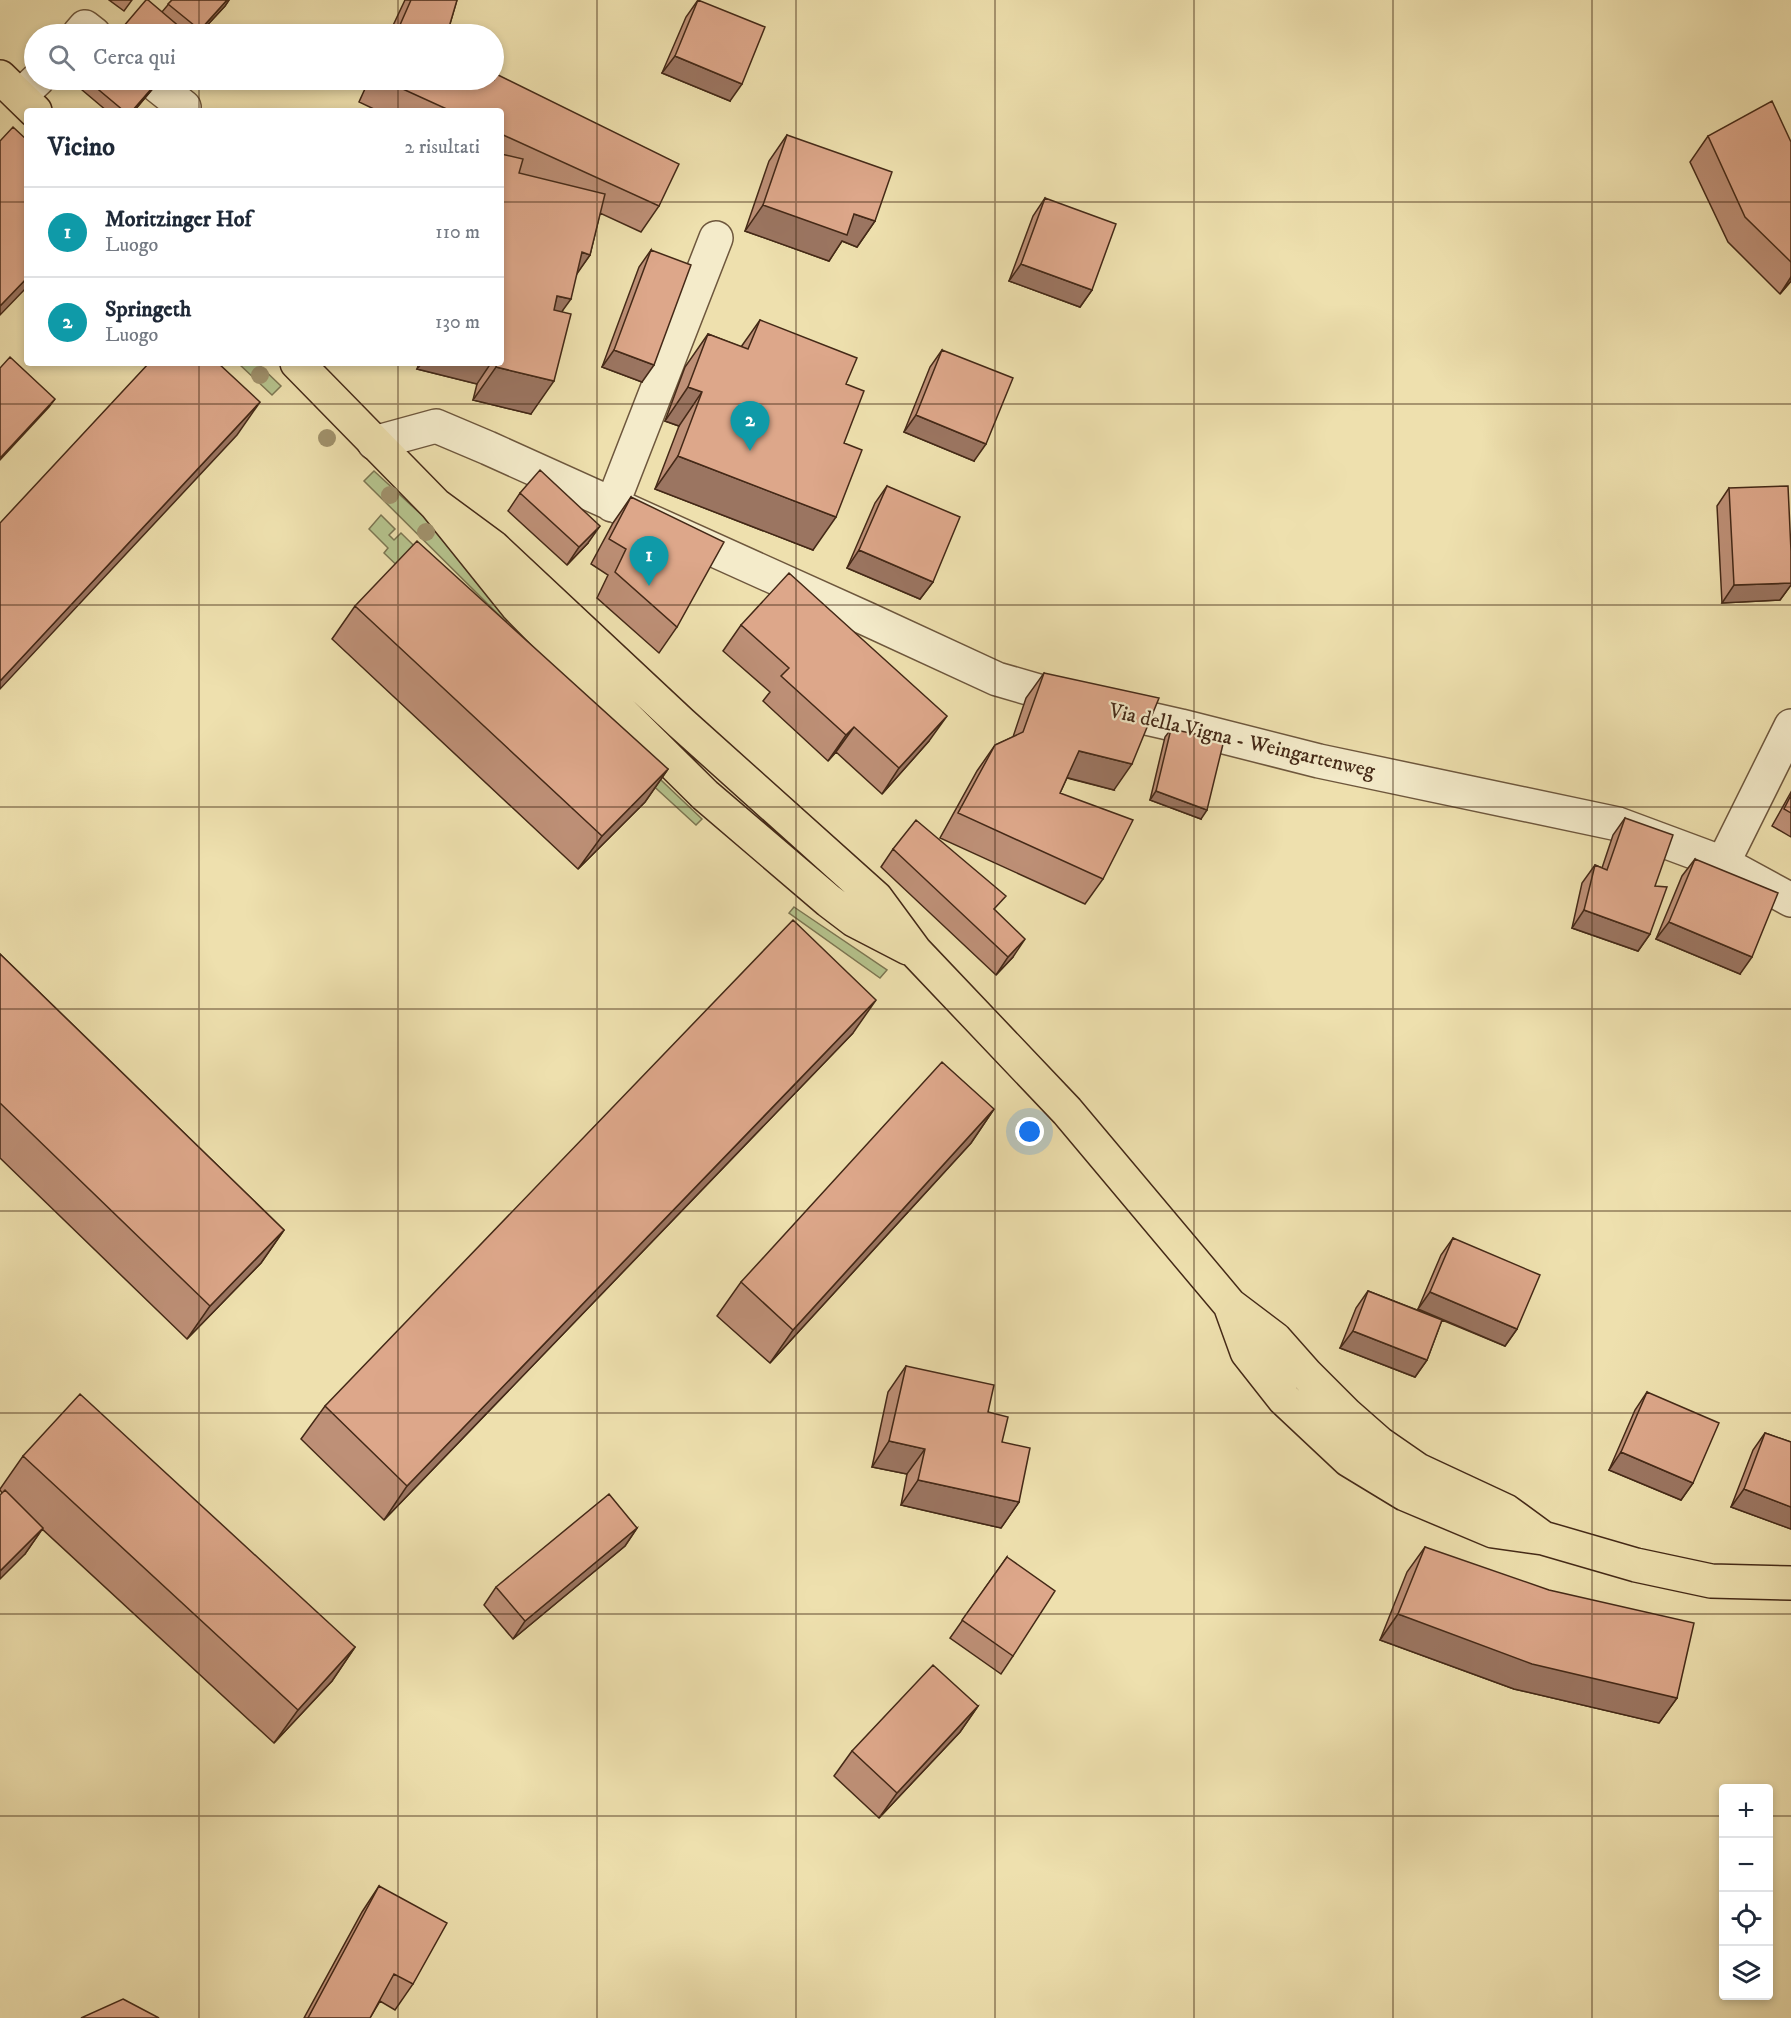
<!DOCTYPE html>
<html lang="it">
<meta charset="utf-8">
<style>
body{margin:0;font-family:"IM FELL DW Pica",serif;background:#f2f2f3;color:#1f2937}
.controls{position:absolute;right:18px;bottom:18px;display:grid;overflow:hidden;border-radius:6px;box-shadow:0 3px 9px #0003}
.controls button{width:54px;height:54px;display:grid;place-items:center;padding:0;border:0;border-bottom:2px solid #e0e1e3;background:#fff;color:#1f2937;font:30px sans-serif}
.you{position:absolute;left:1030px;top:1132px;width:21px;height:21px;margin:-15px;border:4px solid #fff;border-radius:50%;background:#1a73e8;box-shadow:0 0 0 9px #1a73e833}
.badge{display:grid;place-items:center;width:39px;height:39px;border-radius:50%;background:#111827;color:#fff;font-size:20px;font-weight:700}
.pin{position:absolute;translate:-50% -50px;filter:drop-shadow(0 2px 3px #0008)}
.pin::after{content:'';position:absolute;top:32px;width:21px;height:18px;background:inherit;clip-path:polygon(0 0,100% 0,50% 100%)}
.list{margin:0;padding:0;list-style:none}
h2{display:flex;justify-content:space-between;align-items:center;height:78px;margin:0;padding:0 24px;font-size:26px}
h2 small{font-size:20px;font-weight:400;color:#747a83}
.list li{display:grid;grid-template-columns:39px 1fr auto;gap:18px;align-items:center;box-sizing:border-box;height:90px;padding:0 24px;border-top:2px solid #e0e1e3}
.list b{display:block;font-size:22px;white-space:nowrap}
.list p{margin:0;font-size:20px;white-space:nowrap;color:#747a83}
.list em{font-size:20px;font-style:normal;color:#747a83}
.icon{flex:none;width:33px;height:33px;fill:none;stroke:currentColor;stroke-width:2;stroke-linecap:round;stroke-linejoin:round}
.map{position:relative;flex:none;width:1791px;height:2018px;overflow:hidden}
.search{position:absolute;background:#fff;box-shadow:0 3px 9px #0003;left:24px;top:24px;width:480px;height:66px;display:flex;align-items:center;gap:15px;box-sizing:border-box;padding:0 21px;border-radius:33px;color:#747a83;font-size:22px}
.panel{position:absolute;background:#fff;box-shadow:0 3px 9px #0003;left:24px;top:108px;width:480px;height:258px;border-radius:6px}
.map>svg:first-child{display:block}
.green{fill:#b5c38d;stroke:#7c7652;stroke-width:1.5}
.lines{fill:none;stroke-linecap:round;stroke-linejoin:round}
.minor-casing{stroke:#6e573d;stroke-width:36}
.major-casing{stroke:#442917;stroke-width:36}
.minor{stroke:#f4ebca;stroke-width:33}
.major{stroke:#eee0ae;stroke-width:33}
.tree{fill:#a0916b}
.wall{fill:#be9077;stroke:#442917;stroke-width:1.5}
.shaded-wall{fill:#9b7561;stroke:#442917;stroke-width:1.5}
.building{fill:#dda78a;stroke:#442917;stroke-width:1.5}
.grid{fill:none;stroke:#442917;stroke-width:1.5;stroke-opacity:0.55}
.labels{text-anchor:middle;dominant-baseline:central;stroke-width:4.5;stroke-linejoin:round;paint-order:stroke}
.street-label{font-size:21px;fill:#442917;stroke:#f4ebca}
</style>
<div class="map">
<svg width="1791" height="2018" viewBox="0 0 1791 2018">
<rect width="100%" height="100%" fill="#eee0ae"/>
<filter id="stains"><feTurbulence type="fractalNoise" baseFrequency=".00333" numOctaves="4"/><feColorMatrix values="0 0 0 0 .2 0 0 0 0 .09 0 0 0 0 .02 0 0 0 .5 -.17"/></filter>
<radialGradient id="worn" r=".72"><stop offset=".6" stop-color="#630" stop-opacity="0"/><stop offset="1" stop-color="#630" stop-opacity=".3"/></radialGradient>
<!-- green -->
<path class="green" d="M238,363h19l24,23 -9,9z
M374,471l50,46 83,102 -1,3 -142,-141z
M381,515l14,14 -6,6 5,5 7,-7 103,101 -17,18 -103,-99 4,-5 -19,-19z
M562,686l140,133 -6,6 -49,-45z
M794,907l93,63 -7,8 -91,-65z"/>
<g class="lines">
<defs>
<path id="minor" d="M79,34l6,-7 9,7
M150,80l34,27 -3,4
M20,96l17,-16
M374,443l62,-17 52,22 379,171 130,60 83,24 101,23 138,35 299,63 105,39 68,37
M612,505l104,-267
M1723,863l68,-137"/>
<path id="major" d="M0,77l35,34
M297,363l139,142 81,101 100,102 88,87 124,106 25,19 54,28
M436,505l57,42 188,176 195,175 39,53 152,160 163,194 45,34 31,35 40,40 33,29 39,27 88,41 37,27
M1230,1305l17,47 37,47 65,61 56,34 88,37 50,7 93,27 75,16 80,2"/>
</defs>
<!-- minor casing -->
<use href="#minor" class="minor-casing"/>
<!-- major casing -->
<use href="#major" class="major-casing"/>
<!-- minor -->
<use href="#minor" class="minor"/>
<!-- major -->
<use href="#major" class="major"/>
</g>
<!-- trees -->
<g class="tree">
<circle cx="260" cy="375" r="9"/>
<circle cx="327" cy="438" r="9"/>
<circle cx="390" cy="495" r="9"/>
<circle cx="426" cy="532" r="9"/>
</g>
<!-- wall -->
<path class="wall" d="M109,0h23l-8,11z
M172,0h57l-4,6 -26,28h-82l45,-22z
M405,0h52l-10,34h-58z
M698,0l32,101 -68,-28 24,-56z
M79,80h81l-26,31h-27l-32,-27z
M369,80h125l165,126 -18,26 -41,-19 -10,42 -14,19 -14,38 -31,102 -58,-14 4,-16 -60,-15 2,-6h82v-252h-123l-19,-9z
M787,135l88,86 -18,26 -15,-6 -13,20 -84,-30 24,-70z
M1708,136l83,6v139l-11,13 -52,-52 -38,-80z
M1045,198l47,92 -12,17 -71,-26 24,-65z
M651,250l-9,132 -40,-15 37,-100z
M760,320l86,64 -2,59 -31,107 -158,-61 24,-63 -14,-5 20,-54 23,-33 33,13z
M942,350l32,111 -70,-29 26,-65z
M887,486l46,96 -13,17 -73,-31 28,-65z
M1729,488l62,63v34l-11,15 -58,3 -5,-97z
M520,493l68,50 -21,22 -59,-54z
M631,497l46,130 -18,26 -62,-55 11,-23 -17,-11 22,-41z
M355,606l313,163 -23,33 -67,67 -246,-230z
M741,625l188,116 -47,53 -46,-42 -8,9 -65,-60 7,-9 -47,-41z
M1044,673l70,117 -47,-12 -7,15 43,86 -18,25 -145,-66 37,-67 18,-26 18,-8 13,-39z
M1171,729l30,90 -51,-19 15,-63z
M1791,792v45l-19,-11z
M1625,818l30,68 -5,48 -12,17 -66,-23 10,-45 13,-18 7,3 11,-33z
M893,849l102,62 18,46 -17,18 -115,-108z
M1695,859l45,115 -84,-35 26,-63z
M0,954l284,276 -23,33 -74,76 -187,-181z
M853,1033l-469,487 -83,-81 24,-33z
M994,1109l-23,34 -201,220 -53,-47 24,-34z
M1453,1238l64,91 -12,17 -63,-26 -15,40 -12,17 -75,-29 16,-40 12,-17 72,28 -22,-10 23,-54z
M906,1366l82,46 14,30 17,60 -18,26 -100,-23 6,-31 -35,-7 16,-75z
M1647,1392l46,91 -12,17 -72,-30 26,-60z
M1765,1433l26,9v87l-60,-22 22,-57z
M23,1456l332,191 -23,34 -58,62 -232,-214 -17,25 -23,-61 -2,-3v-1z
M637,1528l-12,18 -112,93 -29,-34 12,-18z
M1425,1547l252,151 -18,25 -145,-34 -134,-49 27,-68z
M1007,1557l6,99 -12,18 -51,-36z
M978,1706l-18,26 -81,86 -45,-42 18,-25z
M379,1886l34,98 -18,26 -15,-9 -10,17h-66l58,-106z"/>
<!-- shaded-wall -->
<path class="shaded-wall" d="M227,0h2l-4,6 -26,28h-2z
M675,56l67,28 -12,17 -68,-28z
M159,80h1l-26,31h-2z
M763,205l91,9 21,7 -18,26 -15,-6 -13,20 -84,-30z
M582,252l8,3 -23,33z
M1021,264l71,26 -12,17 -71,-26z
M1791,277v4l-11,13z
M27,278v9l-27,28v-9z
M557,296l14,3 -24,33z
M614,350l40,15 -12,17 -40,-15z
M422,363h69l-14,21 -60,-15z
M496,367l58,14 -23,33 -58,-14z
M688,387l14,5 -23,34 -14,-5z
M55,399l-6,8 -49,53v-2z
M260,402l-23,33 -237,254v-8z
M916,415l70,29 -12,17 -70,-29z
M678,456l158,61 -23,33 -158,-61z
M600,526l-12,17 -21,22 12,-18z
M859,550l74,32 -13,17 -73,-31z
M1791,583v2l-11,15 -58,3 12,-18z
M947,716l-18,25 -47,53 17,-26z
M854,727l-18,25 -8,9 18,-26z
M1079,751l53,13 -18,26 -53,-14z
M668,769l-23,33 -67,67 24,-33z
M1156,791l51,19 -6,9 -51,-19z
M1584,910l66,24 -12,17 -66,-23z
M1669,922l83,35 -12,17 -84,-35z
M1025,939l-12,18 -17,18 12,-18z
M876,1000l-23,33 -469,487 23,-34z
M994,1109l-23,34 -201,220 23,-33z
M284,1230l-23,33 -74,76 23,-33z
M1430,1292l87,37 -12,17 -87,-37z
M1353,1331l74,29 -12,17 -75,-29z
M889,1441l36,8 -18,25 -35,-7z
M1621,1452l72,31 -12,17 -72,-30z
M918,1480l101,22 -18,26 -100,-23z
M1744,1489l47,18v22l-60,-22z
M43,1528l-18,26 -25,25v-8z
M637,1528l-12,18 -112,93 12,-18z
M1398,1614l279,84 -18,25 -145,-34 -134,-49z
M355,1647l-23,34 -58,62 24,-33z
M978,1706l-18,26 -81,86 18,-25z"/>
<!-- building -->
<path class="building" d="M146,0h2l40,34h-71z
M172,0h55l-27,30 -32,-26z
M411,0h46l-10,34h-51z
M698,0l67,27 -23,57 -67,-28z
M494,73l185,91 -20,42 -158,-72v-23h-50l-68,-31h111z
M87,80h72l-27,31h-8z
M1772,101l19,41v120l-46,-45 -37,-81z
M13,127l14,13v138l-27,28v-165z
M787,135l105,37 -17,49 -21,-7 -7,21 -84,-30z
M501,154l22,5 -4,14 86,21 -15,61 -8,-3 -11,47 -14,-3 -3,14 17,4 -17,67 -58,-14 1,-4h4z
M1045,198l71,26 -24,66 -71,-26z
M651,250l40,15 -37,100 -40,-15z
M760,320l97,38 -11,26 18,7 -20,52 18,7 -26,67 -158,-61 24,-64 -14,-5 20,-53 40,15z
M942,350l71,28 -27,66 -70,-29z
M10,357l45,42 -55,59v-90z
M149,363h69l42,39 -260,279v-158z
M540,470l60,56 -21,21 -59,-54z
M887,486l73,31 -27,65 -74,-32z
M1788,486l3,65v32l-57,2 -5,-97z
M631,497l93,45 -47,85 -62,-55 11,-23 -17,-10z
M417,541l251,228 -66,67 -247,-230z
M789,573l158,143 -48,52 -45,-41 -8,8 -65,-59 8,-8 -48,-43z
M1044,673l115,25 -27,66 -53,-13 -19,42 73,27 -30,59 -145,-66 37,-68 28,-13z
M1171,729l53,11 -17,70 -51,-19z
M1791,795v18l-7,-4z
M1625,818l48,17 -18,51 12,1 -17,47 -66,-24 11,-45 12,5z
M916,820l90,76 -12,13 31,30 -17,18 -115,-108z
M1695,859l83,34 -26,64 -83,-35z
M793,920l83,80 -469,486 -82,-80z
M0,954l284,276 -74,76 -210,-203z
M942,1062l52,47 -201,221 -52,-48z
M1453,1238l87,37 -23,54 -87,-37z
M1368,1291l74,29 -15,40 -74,-29z
M906,1366l88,19 -6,27 20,5 -6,25 28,6 -11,54 -101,-22 7,-31 -36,-8z
M1647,1392l72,31 -26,60 -72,-31z
M80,1394l275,253 -57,63 -275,-254z
M1765,1433l26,9v65l-47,-18z
M5,1490l38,38 -43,43v-76z
M609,1494l28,34 -112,93 -29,-34z
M1425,1547l124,43 145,33 -17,75 -145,-34 -134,-50z
M1007,1557l48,34 -42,65 -51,-36z
M933,1665l45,41 -81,87 -45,-42z
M379,1886l68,37 -34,61 -19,-10 -24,44h-62z
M123,1999l36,19h-78z"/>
<!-- grid -->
<path class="grid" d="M199,0v34M398,0v34M597,0v2018M796,0v2018M995,0v2018M1194,0v2018M1393,0v2018M1592,0v2018M199,80v31M398,80v31M0,202h27M501,202h1290M199,363v1655M398,363v1655M0,404h1791M0,605h1791M0,807h1791M0,1009h1791M0,1211h1791M0,1413h1791M0,1614h1791M0,1816h1724M1768,1816h23"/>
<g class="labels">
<!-- street labels -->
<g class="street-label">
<text transform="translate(1242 741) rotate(13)">Via della Vigna - Weingartenweg</text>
</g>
</g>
<rect width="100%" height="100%" filter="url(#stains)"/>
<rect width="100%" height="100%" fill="url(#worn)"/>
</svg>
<div class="controls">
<button>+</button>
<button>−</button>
<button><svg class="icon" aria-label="locate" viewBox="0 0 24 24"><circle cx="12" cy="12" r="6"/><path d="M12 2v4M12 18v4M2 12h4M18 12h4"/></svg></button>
<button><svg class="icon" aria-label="layers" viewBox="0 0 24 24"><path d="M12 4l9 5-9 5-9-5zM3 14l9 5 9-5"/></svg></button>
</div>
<div class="you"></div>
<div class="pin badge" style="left:649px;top:586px;background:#0f9aa8">1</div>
<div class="pin badge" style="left:750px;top:451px;background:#0f9aa8">2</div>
<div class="search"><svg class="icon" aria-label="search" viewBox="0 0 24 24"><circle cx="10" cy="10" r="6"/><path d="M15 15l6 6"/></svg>Cerca qui</div>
<section class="panel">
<h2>Vicino<small>2 risultati</small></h2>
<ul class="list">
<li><span class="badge" style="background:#0f9aa8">1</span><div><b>Moritzinger Hof</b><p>Luogo</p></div><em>110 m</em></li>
<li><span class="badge" style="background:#0f9aa8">2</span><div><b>Springeth</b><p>Luogo</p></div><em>130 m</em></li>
</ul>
</section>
</div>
